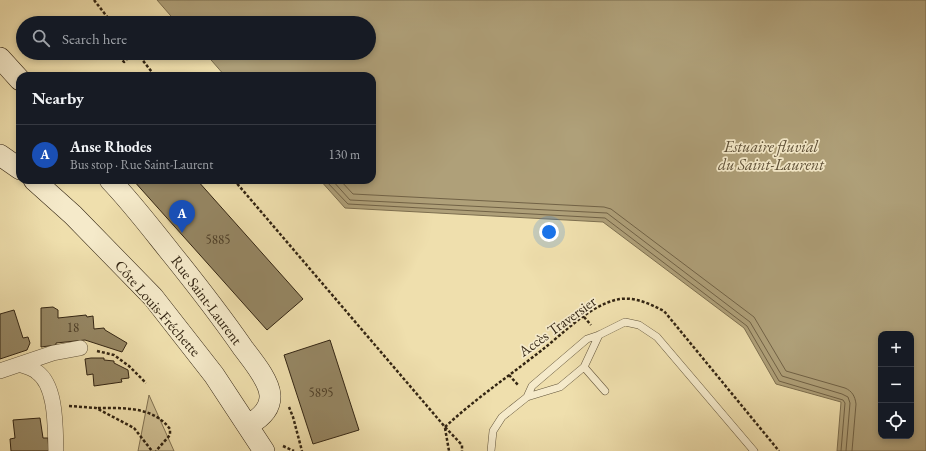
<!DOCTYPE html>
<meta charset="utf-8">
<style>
body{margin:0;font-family:"EB Garamond",serif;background:#20242c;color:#f1f3f6}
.controls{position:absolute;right:12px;bottom:12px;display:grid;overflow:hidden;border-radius:8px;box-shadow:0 2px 6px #0003}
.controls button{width:36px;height:36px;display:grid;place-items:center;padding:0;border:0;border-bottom:1px solid #363941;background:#171b24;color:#f1f3f6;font:20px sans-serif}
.you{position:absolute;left:549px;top:232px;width:14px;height:14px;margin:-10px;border:3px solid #fff;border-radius:50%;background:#1a73e8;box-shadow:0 0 0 6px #1a73e833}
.badge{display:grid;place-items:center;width:26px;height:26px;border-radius:50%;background:#c59692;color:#fff;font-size:13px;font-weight:700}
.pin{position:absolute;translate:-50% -33px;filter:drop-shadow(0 1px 2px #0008)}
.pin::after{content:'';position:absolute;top:21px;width:14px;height:12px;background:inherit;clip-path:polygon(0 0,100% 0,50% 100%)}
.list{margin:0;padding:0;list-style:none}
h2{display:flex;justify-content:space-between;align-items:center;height:52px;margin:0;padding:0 16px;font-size:17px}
h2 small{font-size:13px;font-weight:400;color:#9ea1a6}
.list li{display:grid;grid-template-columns:26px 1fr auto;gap:12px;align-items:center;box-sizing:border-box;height:60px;padding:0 16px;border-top:1px solid #363941}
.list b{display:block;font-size:15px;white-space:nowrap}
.list p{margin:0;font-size:13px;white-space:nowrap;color:#9ea1a6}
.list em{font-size:13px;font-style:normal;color:#9ea1a6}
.icon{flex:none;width:22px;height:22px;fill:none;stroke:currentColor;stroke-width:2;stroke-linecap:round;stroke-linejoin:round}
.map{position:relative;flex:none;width:926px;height:451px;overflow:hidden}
.search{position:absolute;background:#171b24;box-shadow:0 2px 6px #0003;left:16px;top:16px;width:360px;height:44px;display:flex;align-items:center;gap:10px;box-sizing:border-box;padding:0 14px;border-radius:22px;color:#9ea1a6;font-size:15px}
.panel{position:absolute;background:#171b24;box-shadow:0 2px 6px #0003;left:16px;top:72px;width:360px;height:112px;border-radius:12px}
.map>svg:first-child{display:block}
.green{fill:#cfbf93;stroke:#817253}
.water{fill:#afa079;stroke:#7d6f50;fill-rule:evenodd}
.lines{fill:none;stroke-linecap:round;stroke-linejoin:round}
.shore{stroke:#716246;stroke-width:1}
.building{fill:#958663;stroke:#332513}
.lane-casing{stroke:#62543a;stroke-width:8}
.street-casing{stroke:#62543a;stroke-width:16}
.secondary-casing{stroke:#332513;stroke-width:22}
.path{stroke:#332513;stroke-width:2.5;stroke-dasharray:3 2;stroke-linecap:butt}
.lane{stroke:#f5eaca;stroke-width:7}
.street{stroke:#f5eaca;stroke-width:15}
.secondary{stroke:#f5eaca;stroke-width:21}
.labels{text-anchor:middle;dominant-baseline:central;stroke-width:3.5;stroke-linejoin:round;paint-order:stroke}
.number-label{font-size:13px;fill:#4c3d27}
.street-label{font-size:15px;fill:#332513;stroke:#f5eaca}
.water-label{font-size:16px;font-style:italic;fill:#5e5037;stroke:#f5eaca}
</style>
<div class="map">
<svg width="926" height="451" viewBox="0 0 926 451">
<rect width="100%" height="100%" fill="#efdfad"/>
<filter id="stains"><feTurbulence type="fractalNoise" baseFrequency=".005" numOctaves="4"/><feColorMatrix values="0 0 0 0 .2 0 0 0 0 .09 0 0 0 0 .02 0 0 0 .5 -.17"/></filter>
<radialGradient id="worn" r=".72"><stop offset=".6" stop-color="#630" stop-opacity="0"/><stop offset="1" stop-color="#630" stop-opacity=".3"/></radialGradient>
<!-- green -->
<path class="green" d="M149,395l25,56h-36z"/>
<!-- water -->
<path class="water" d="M157,0h769v451h-89l4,-49 -65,-18 -32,-56 -141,-106 -258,-14 -25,-28h52v-104h-147l-20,-23h164v-30h-192zM881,334h30v102h-30z"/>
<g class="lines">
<!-- shore -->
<path class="shore" d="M325,180l23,24 257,14 142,108 32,55 64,19 2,3 -4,48
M332,180l18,20 257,13 143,109 32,54 60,18 6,3 2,6 -4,48
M340,180l13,14 251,13 7,2 143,108 32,54 59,17c7,3 10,8 11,16l-4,47"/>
</g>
<!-- building -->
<path class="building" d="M133,180h64l106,119 -36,31z
M53,307l5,3v8l28,-3 1,2 6,-1 1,13 10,-1 1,2 22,13 -5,9 -37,-12 -29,3v2l-15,2v-39z
M14,310l9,28 5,-1 2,6 -3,7 -27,9v-45z
M330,340l29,90 -46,14 -29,-89z
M91,358h13v2l10,1v2l14,7 1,8 -8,1 1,3 -28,4 -1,-12 -6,1 -2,-16z
M40,418l3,20h5l1,13h-38l-1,-12 5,-1 -2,-18z"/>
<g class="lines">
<defs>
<path id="lane" d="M584,367l21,24
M527,397l5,-11 55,-47 12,-4 26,-13 14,3 18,12 97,114
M491,451l2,-20 9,-14 25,-20 33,-10 24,-20 15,-32"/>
<path id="street" d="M20,364c6,3 13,4 17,8 20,14 18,57 19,79
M0,371l53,-18 27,-5"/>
<path id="secondary" d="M0,58l20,22
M0,155l20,14
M34,180l39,35 80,82 61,78 50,76
M110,180c22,23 41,48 61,73 25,31 49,62 72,95 9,12 26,32 27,47 1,15 -11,24 -22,30"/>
</defs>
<!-- lane casing -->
<use href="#lane" class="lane-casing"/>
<!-- street casing -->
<use href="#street" class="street-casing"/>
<!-- secondary casing -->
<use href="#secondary" class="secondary-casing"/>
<!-- path -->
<path class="path" d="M94,0l18,23
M116,53l8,9 9,-9
M137,53l18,23
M234,180l211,247 17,18v6
M584,317l7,8
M97,351l17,4 15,11 17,17
M509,375l9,10
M69,406l27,2 21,11 17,9 18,23
M289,407l4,10 9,34
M98,408c25,0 55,-2 72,21v6l-14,16
M445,427c30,-28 64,-51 97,-77 23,-18 49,-46 78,-51 16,-2 30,5 44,12l115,140
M445,428l4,23
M283,446l11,5"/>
<!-- lane -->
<use href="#lane" class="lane"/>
<!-- street -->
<use href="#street" class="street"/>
<!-- secondary -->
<use href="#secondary" class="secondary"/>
</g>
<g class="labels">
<!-- number labels -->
<g class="number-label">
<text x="218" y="239">5885</text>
<text x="73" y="327">18</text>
<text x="321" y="392">5895</text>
</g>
<!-- street labels -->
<g class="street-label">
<text transform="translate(207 300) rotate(53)">Rue Saint-Laurent</text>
<text transform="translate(158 308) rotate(49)">Côte Louis-Fréchette</text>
<text transform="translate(557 326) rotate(-36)">Accès Traversier</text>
</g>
<!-- water labels -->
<g class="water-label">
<text x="771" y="146">Estuaire fluvial<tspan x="771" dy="18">du Saint-Laurent</tspan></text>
</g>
</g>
<rect width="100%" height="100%" filter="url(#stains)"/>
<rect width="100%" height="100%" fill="url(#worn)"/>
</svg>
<div class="controls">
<button>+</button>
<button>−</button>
<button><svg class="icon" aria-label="locate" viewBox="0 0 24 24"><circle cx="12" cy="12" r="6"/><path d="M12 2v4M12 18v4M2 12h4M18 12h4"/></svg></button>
</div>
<div class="you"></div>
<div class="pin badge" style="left:182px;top:233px;background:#1a4fb4">A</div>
<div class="search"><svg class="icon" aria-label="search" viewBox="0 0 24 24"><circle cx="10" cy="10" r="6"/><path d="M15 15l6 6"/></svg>Search here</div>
<section class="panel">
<h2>Nearby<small></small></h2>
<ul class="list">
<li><span class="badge" style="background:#1a4fb4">A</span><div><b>Anse Rhodes</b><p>Bus stop · Rue Saint-Laurent</p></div><em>130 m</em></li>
</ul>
</section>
</div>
